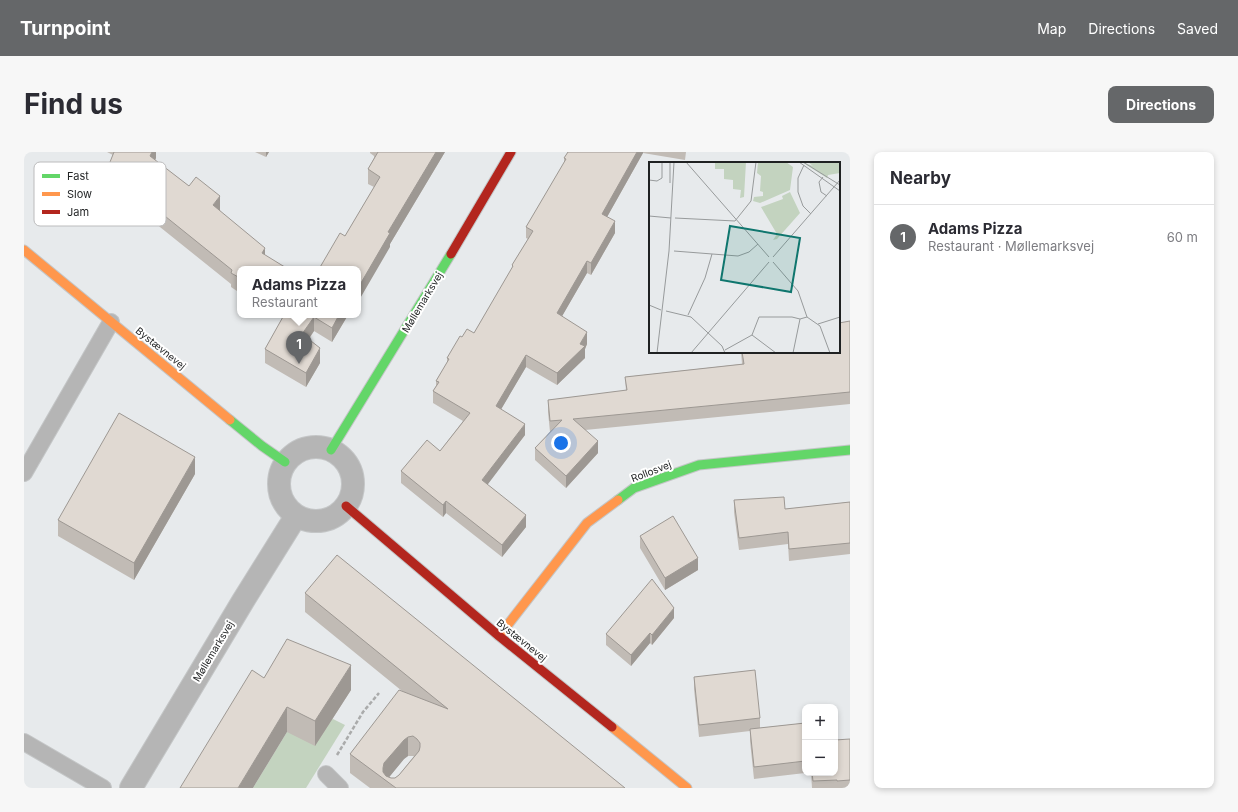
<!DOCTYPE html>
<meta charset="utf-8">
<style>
body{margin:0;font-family:Inter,sans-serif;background:#f7f7f7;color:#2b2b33}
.controls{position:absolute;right:12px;bottom:12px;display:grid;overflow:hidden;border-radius:8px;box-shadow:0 2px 6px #0003}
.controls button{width:36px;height:36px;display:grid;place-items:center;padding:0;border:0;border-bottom:1px solid #e1e1e2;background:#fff;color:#2b2b33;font:20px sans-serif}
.you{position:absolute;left:537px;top:291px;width:14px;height:14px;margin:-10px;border:3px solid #fff;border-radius:50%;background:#1a73e8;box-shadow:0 0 0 6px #1a73e833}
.badge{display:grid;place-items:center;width:26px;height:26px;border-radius:50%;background:#656769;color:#fff;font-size:13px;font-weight:700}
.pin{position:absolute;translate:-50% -33px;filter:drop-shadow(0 1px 2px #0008)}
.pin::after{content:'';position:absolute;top:21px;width:14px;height:12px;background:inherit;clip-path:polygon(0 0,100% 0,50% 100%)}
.popup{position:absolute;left:213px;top:114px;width:124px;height:52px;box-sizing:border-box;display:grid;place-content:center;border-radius:8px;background:#fff;filter:drop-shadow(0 1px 3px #0005);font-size:13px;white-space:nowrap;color:#7c7c81}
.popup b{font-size:15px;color:#2b2b33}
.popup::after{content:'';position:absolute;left:50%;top:100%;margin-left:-8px;border:8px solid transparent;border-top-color:#fff}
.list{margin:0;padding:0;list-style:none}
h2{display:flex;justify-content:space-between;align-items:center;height:52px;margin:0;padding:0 16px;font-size:17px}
h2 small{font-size:13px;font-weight:400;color:#7c7c81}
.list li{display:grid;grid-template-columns:26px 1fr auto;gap:12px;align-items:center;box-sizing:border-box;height:64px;padding:0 16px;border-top:1px solid #e1e1e2}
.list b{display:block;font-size:15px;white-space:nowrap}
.list p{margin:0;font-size:13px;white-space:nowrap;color:#7c7c81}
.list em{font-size:13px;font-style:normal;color:#7c7c81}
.map{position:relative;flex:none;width:826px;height:636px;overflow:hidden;border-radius:8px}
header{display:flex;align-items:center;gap:24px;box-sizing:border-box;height:56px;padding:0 20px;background:#656769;color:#fff}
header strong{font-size:19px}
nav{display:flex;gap:22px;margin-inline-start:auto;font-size:14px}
.intro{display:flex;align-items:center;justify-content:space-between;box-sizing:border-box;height:96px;padding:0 24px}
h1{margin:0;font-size:28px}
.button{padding:10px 18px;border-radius:8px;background:#656769;color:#fff;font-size:14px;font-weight:700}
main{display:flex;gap:24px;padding:0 24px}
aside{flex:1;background:#fff;border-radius:8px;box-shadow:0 2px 6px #0003}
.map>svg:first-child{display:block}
.green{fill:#c3d3bf}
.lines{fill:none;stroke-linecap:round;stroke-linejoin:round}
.lane-casing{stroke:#c4c6c7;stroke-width:18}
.street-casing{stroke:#c4c6c7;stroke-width:24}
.fast-casing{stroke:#c4c6c7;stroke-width:11}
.slow-casing{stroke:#c4c6c7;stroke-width:11}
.jam-casing{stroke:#c4c6c7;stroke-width:11}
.path{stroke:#aaabab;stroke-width:2.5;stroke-dasharray:4 2;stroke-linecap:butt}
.lane{stroke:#b5b5b5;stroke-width:16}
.street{stroke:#b5b5b5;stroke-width:22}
.fast{stroke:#63d668;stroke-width:9}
.slow{stroke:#ff974d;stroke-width:9}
.jam{stroke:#b3261e;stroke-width:9}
.wall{fill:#c1bbb5;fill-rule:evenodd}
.shaded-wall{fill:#9d9893}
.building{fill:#e0d9d2;stroke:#9d9893;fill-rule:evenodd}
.labels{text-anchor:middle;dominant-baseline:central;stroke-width:4;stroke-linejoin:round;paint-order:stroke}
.street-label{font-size:10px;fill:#1f2122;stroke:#fff}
.inset-road{fill:none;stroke:#979a9b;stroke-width:1}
.view{fill:#0f766e;fill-opacity:0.15;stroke:#0f766e;stroke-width:2}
.inset-edge{fill:none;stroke:#1f2122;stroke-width:2}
.key{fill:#fff;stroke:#bcbcbd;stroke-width:1}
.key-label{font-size:11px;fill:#1f2122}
</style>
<header>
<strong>Turnpoint</strong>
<nav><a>Map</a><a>Directions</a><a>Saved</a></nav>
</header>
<div class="intro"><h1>Find us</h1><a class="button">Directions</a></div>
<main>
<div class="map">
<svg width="826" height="636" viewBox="0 0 826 636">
<rect width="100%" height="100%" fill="#e7eaec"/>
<!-- green -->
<path class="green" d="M309,567l12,6 -39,63h-53l34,-56z"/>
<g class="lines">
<defs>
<path id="lane" d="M0,321l87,-151
M0,590l79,46
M302,622l14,14"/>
<path id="street" d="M255 332a37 37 0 1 1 74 0a37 37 0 1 1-74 0Z
M107,636l112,-187 53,-85"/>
<path id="fast" d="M206,268l32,26 23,16
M307,298l120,-196
M594,348l16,-12 65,-23 151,-15"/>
<path id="slow" d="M0,98l206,170
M475,484l88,-113 31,-23
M588,575l75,61"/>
<path id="jam" d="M427,102l60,-102
M322,354l153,130 113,91"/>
</defs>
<!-- lane casing -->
<use href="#lane" class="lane-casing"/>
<!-- street casing -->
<use href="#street" class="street-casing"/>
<!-- fast casing -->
<use href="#fast" class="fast-casing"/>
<!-- slow casing -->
<use href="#slow" class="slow-casing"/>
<!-- jam casing -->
<use href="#jam" class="jam-casing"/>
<!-- path -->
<path class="path" d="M313,603l26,-43 16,-19"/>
<!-- lane -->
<use href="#lane" class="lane"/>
<!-- street -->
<use href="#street" class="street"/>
<!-- fast -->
<use href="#fast" class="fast"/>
<!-- slow -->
<use href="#slow" class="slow"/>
<!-- jam -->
<use href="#jam" class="jam"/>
</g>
<!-- wall -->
<path class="wall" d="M83,0h49v6l-1,2 65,50 20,59v24l-9,-6v-3l-86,-69 -3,4 -23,-18v-14l4,-5 -13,-6v-14l3,-7z
M231,0h14l-3,5z
M346,0h75l-55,92v3l-45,-11 29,-49 -6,-3v-15l6,-11v-2l-4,-3z
M544,0h118l-1,8 -42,-7 -36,64 8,16 -24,42 -4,-2 -25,43 25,28 -2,5v9l-28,27 -31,-18 -25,42 24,26 -38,49 39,43 -24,30 -56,-44 -3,4 -42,-34v-12l39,-20 23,-30 -30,-18v-12l3,-5v-5l11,-18v-5l15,-21 12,-4 38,-64v-4l16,-26 -2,-1v-11l38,-64v-5z
M255,163h69l-16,27 -18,-11 -5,8 11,24 -14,24 -41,-24v-14l18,-32z
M826,169v83l-265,26 13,23 -32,35 -31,-28v-12l15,-16 -2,-20v-12l78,-9 -1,-14 117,-13 -1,-12h98z
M171,322l-61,106 -76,-44v-16z
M710,348l51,9 65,-7v52l-61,7 -1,-17 -49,6 -5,-38z
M616,384l58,34 -33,20 -25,-42z
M281,441l320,195h-255l-20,-15v-19l52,-63 -97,-79zM384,604h6l-15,19 -4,3h-4l-2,-1 15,-18z
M650,466l-22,27 -2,-2 -19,23 -25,-21v-11z
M670,525l66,41v10l45,-5v50l-51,6 -4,-38v-10l-51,6 -5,-48z
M240,526l87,12 -36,56 -28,-14z
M826,587v49h-38l-1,-15h24z"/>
<!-- shaded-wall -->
<path class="shaded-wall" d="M128,0h4v6l-6,13v-15z
M242,0h3l-3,5z
M412,0h9l-55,92v3l-32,55v-14l30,-56z
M613,0h6v1l-41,73v-12z
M196,44v14l-7,10v-15z
M121,48v15l-3,4v-15z
M591,69v12l-24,42v-12z
M241,96v14l-3,-9z
M563,109v12l-30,52v-12z
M315,163h9l-16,27v-14z
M290,165v14l-12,17v-14z
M563,180v12l-2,5v9l-28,27v-12l23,-29z
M296,196v15l-14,24v-14z
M502,203v12l-30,51v-12z
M501,272v11l-43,57v-12z
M574,289v12l-32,35v-12z
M171,305v17l-61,106v-17z
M422,349v12l-3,4v-12z
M502,363v12l-24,30v-12z
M674,406v12l-33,20v-12z
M650,456v10l-22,27v-10z
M626,481v10l-19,23v-11z
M327,513v25l-36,56v-25z
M263,555v25l-34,56h-15z
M384,585v19l-4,3 -18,22 -3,-3v-10l1,-5 20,-23z"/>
<!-- building -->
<path class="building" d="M90,0h38l-2,4 39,30 7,-9 24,19 -7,9 52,43 -3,5 26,16h-48v9l-9,-5 1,-3 -87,-70 -3,4 -23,-17 13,-15 -22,-10z
M354,0h58l-48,80 2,1 -32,55v-19h-39l21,-36 5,3 35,-59 -12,-8z
M544,0h69l-35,62 13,7 -24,42 -4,-2 -30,52 30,19 -7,12 5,2 -28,27 -31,-18 -30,51 29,18 -43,56 44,35 -24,30 -56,-44 -3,4 -42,-34 26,-31 13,11 30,-38 -37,-22 6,-9 -3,-1 13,-22 -2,-1 13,-22 2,1 5,-8 7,4 39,-67 -1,-1 21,-34 -7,-4 40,-68 -2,-1z
M260,163h55l-7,13 -18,-11 -12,17 18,14 -14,25 -41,-24z
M826,169v71l-277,27 25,22 -32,35 -31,-28 27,-28 -12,1 -2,-21 79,-10 -2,-13 119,-13 -2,-12h97v-29z
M95,261l76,44 -61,106 -76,-43z
M760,345l1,12 65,-7v41l-61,6 -1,-17 -49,6 -5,-38z
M649,364l25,42 -33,20 -25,-42z
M313,403l288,233h-229l-46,-34 49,-64 49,19 -143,-116zM389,584l4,3 3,4v4l-1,4 -20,24 -4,3h-4l-5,-2 -3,-4v-4l1,-5 20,-23 4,-3z
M628,427l22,29 -22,27 -2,-2 -19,22 -25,-21z
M263,487l64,26 -36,56 -28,-14 -49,81h-58l72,-118 12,8z
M731,518l5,48 -61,7 -5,-48z
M781,571v38l-51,6 -4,-38z
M826,587v41l-13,1v-1l-24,1 -1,-8h23v-33z"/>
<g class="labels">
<!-- street labels -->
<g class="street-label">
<text transform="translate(398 150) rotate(-59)">Møllemarksvej</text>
<text transform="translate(137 196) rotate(39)">Bystævnevej</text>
<text transform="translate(627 319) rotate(-21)">Rollosvej</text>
<text transform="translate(498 488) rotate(39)">Bystævnevej</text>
<text transform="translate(189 499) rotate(-59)">Møllemarksvej</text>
</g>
</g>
<!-- overview -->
<g transform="translate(625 10)">
<rect width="191" height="191" fill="#e7eaec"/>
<path d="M66,0h31l-2,35 -4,1 1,-8 -8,-1v-9l-9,-1v-10h-9zM109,0h28l7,5 -3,23 -30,13 -7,-2 1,-4 9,-1v-4l-3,-1 1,-15 -4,-3zM153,0l11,4 -5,-4h32v11l-12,2 -1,3zM141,30l10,21 -23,26 -4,1 4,-6 -16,-27 22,-8 -1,-3z" fill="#c3d3bf"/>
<path class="inset-road" d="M21,0v21M37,0l83,95M150,0l41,29M154,0l37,23M155,3l-6,13v14l5,14 8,8M174,15l-4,5 2,10 6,4M0,18l8,1 5,-3v-16M0,54l22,2M26,56l60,3 16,-20 5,-39M25,89l64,5 11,-4 9,-8M124,95l67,-77M124,100l25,29 9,26 13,9 10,27M0,143l12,5M17,149l25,6 31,29 3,7M39,153l17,-37 7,-24M169,162l22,-7M103,173l24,18M76,188l27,-15 7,-18h33l8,2 7,-2M8,191l12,-102 5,-89M42,191l78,-91M144,191l7,-34"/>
<path class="view" d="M81,64l70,12 -9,54 -70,-12z"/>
<rect width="191" height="191" class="inset-edge"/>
</g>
<!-- legend -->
<rect x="10" y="10" width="132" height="64" rx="6" class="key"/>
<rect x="18" y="22" width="18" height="4" fill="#63d668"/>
<rect x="18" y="40" width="18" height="4" fill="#ff974d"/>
<rect x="18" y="58" width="18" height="4" fill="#b3261e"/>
<g class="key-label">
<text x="43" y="28">Fast</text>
<text x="43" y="46">Slow</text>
<text x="43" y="64">Jam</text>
</g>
</svg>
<div class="controls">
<button>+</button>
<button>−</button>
</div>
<div class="you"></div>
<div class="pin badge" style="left:275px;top:212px">1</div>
<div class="popup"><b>Adams Pizza</b>Restaurant</div>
</div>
<aside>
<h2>Nearby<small></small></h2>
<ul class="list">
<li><span class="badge">1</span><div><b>Adams Pizza</b><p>Restaurant · Møllemarksvej</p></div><em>60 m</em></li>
</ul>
</aside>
</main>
